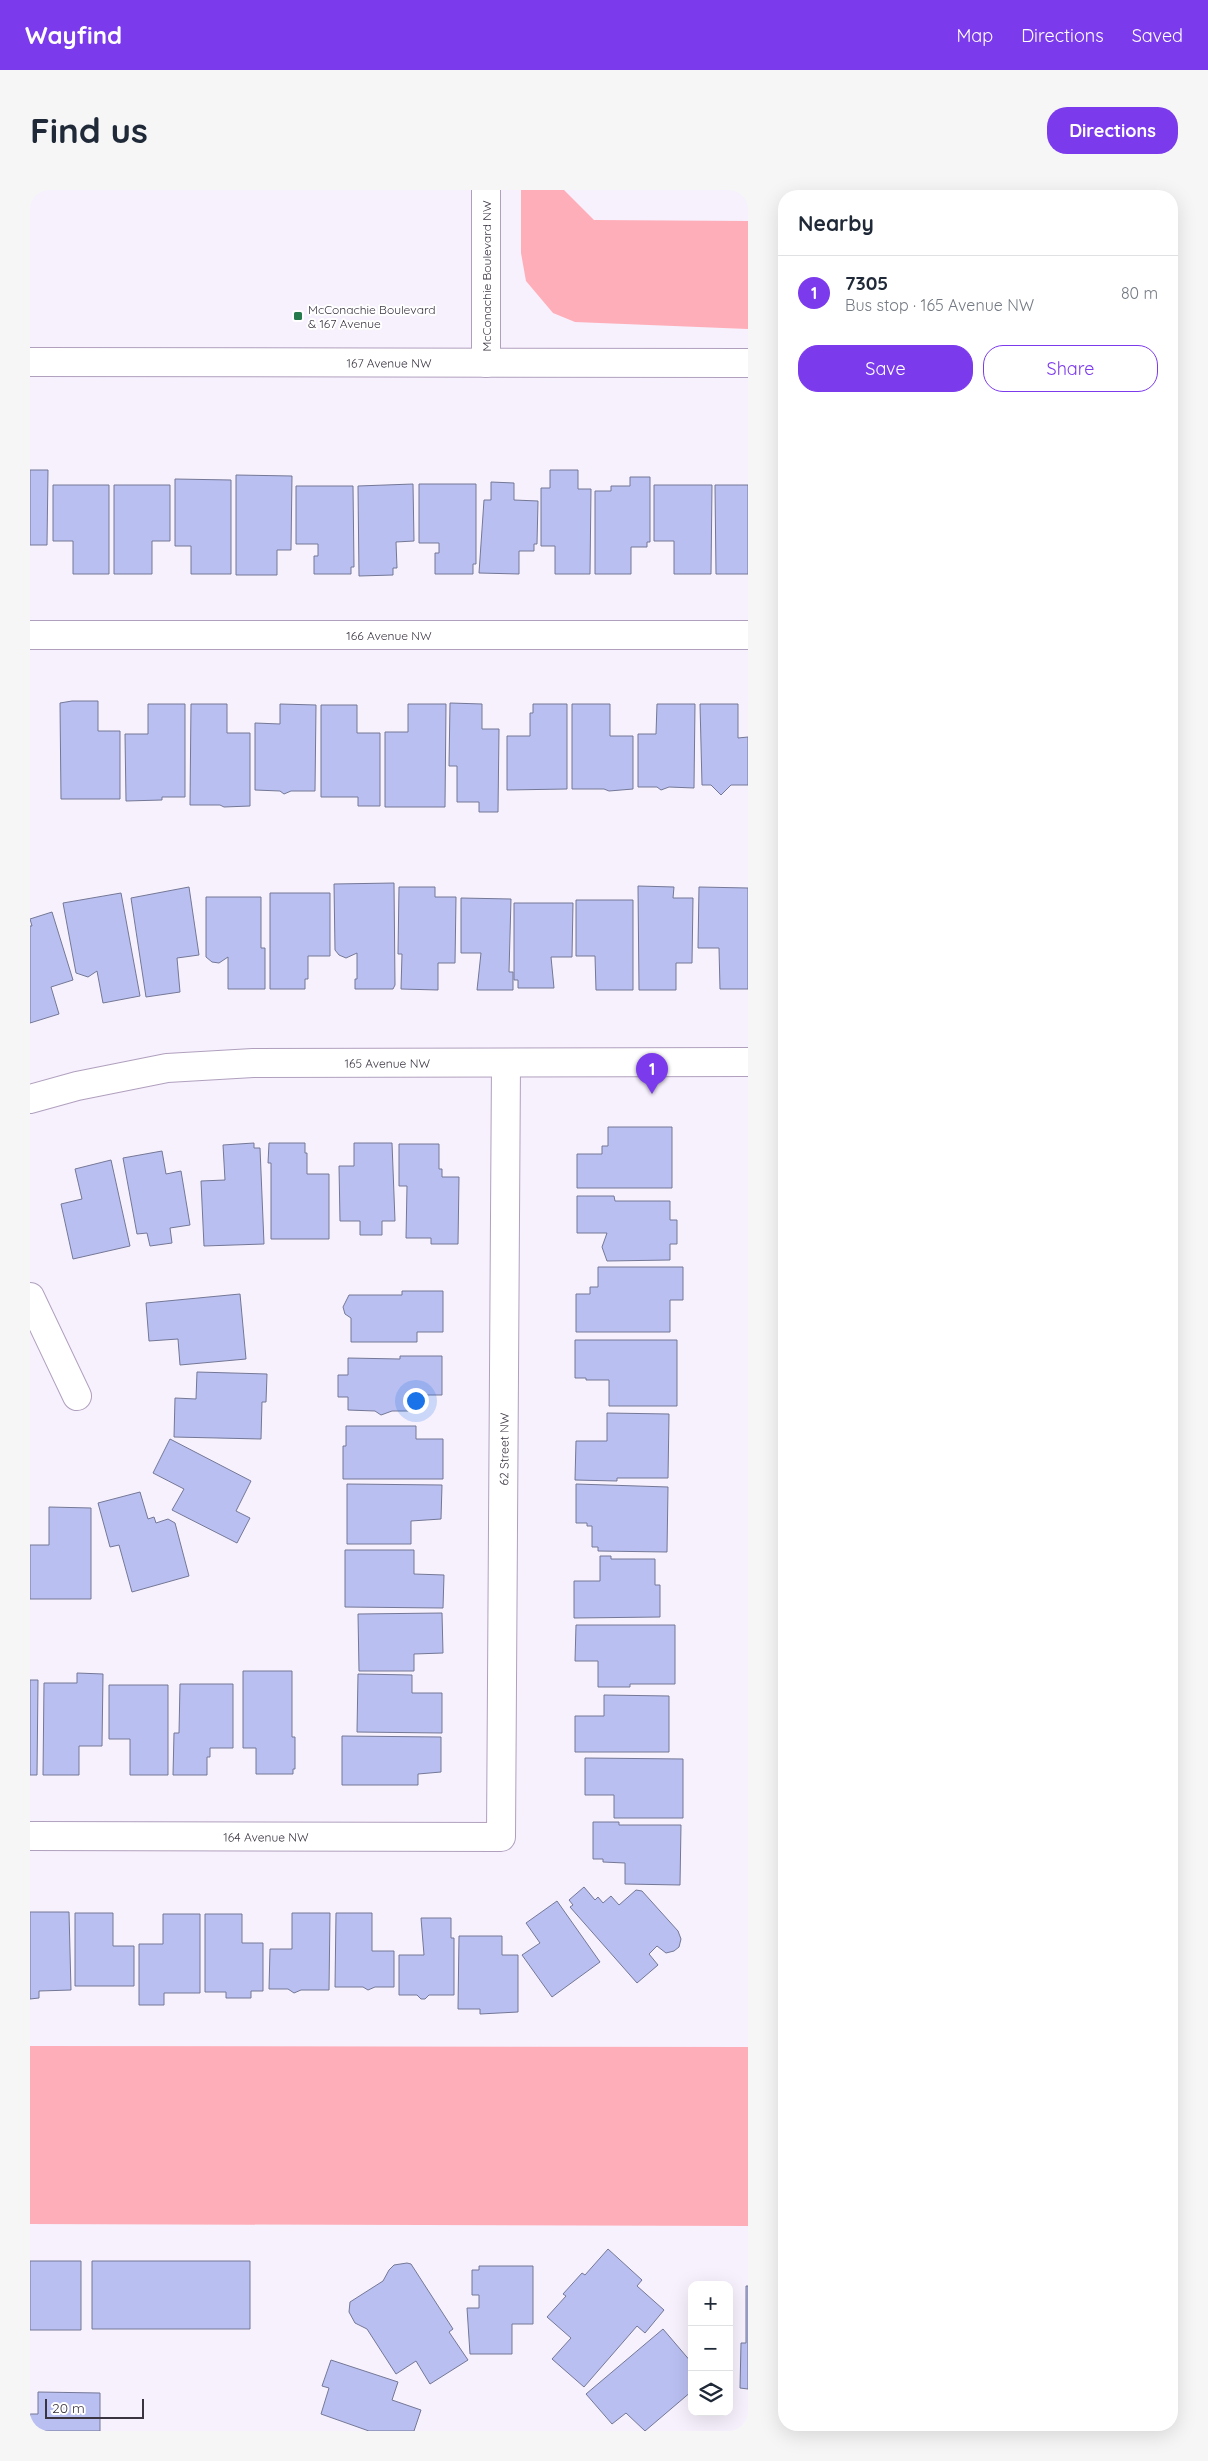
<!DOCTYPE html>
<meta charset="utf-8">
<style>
body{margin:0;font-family:Quicksand,sans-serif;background:#f6f6f7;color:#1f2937}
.controls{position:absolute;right:15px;bottom:15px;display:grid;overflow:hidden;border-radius:10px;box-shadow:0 5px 20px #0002}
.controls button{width:45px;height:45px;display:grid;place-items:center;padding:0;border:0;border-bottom:1px solid #e0e1e3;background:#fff;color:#1f2937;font:25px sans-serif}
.scale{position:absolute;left:15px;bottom:12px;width:99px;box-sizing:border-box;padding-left:5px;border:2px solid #3a3340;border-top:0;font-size:14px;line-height:18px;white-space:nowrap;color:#3a3340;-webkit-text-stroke:4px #fff;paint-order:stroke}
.you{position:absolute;left:385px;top:1210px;width:18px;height:18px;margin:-12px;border:4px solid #fff;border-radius:50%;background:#1a73e8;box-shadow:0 0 0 8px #1a73e833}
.badge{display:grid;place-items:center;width:32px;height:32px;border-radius:50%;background:#7c3aed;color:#fff;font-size:16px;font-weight:700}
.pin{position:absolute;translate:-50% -41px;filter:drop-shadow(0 1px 2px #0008)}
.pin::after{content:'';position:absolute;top:26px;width:18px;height:15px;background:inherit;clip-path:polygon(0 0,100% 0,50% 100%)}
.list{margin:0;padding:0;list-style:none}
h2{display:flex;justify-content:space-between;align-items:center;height:65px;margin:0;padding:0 20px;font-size:21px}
h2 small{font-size:16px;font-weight:400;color:#747a83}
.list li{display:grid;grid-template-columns:32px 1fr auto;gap:15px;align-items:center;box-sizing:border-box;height:75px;padding:0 20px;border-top:1px solid #e0e1e3}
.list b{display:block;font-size:19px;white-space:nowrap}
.list p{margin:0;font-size:16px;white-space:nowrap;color:#747a83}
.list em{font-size:16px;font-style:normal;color:#747a83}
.actions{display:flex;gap:10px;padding:15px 20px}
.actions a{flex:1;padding:11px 0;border:1px solid #7c3aed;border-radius:20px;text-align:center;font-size:18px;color:#7c3aed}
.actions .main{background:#7c3aed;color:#fff}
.icon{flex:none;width:28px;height:28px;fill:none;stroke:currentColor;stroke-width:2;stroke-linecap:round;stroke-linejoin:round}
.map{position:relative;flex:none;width:718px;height:2241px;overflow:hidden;border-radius:20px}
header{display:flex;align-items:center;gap:30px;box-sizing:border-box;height:70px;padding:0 25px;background:#7c3aed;color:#fff}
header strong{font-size:24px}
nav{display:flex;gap:28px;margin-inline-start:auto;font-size:18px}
.intro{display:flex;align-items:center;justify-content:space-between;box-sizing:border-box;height:120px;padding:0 30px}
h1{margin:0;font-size:35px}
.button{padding:12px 22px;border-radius:20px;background:#7c3aed;color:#fff;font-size:18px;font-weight:700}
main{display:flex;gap:30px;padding:0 30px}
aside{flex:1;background:#fff;border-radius:20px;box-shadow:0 5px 20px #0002}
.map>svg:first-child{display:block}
.green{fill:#feaeb8}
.building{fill:#b9bff1;stroke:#747896}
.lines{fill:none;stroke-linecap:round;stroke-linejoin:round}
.minor-casing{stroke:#b0a0be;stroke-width:30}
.major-casing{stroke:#b0a0be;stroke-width:30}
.minor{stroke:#fff;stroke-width:28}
.major{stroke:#fff;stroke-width:28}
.poi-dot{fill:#267b4d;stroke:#fff;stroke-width:2}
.labels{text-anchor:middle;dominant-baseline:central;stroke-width:4;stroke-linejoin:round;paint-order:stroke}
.street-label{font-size:12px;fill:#3a3340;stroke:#fff}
.poi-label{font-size:12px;fill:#3a3340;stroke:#fff;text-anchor:start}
</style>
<header>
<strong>Wayfind</strong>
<nav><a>Map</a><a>Directions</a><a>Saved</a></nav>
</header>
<div class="intro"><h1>Find us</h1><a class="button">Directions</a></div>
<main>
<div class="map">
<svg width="718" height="2241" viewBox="0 0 718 2241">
<rect width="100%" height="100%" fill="#f7f0fd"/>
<!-- green -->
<path class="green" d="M491,0h43l30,30 154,1v108l-173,-7 -22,-9 -27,-32 -5,-28z
M0,1856l718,1v179l-718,-2z"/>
<!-- building -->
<path class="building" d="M0,280h18l-1,75h-17z
M520,280h28v19h13l-1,85h-35v-28h-14v-58h9z
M206,285l56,1 -1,74h-14v25h-41z
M600,287h20v65h-3v5h-16v27h-36v-83h16v-5h19z
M145,289l56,1v94h-40v-28h-16z
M461,292l23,1v17l24,1 -1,43h-3v7h-15v23l-40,-1 5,-73h7z
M383,294l1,57 -18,1 1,26h-4v7l-34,1 -1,-90z
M389,294h57v80h-3v10h-38v-21h4v-10h-20z
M23,295h56v89h-36v-33h-20z
M84,295h56v56h-18v33h-38z
M624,295h58l-1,89h-37v-33h-20z
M685,295h33v89h-32z
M266,296h57l1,81h-3v7h-37v-18h4v-12h-22z
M42,511h26v30h22v68h-59l-1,-96z
M420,513l32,1v25h17l-1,83h-19v-10h-22v-36h-8z
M118,514h37v93h-23v3l-36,1 -1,-67h23z
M161,514h36v29h23v73l-26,1 -4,-2h-30z
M250,514l36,1 -1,86h-24l-7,3 -4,-3 -25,-1v-67l25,1z
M378,514h38l-1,103h-60v-75h23z
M503,514h34v85l-60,1v-54h23v-23h3z
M542,514h38v32h23v53l-24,2 -5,-2h-32z
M627,514h38l-1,84 -25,-1 -8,3 -4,-3h-19v-53h18z
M670,514h38v34l10,-1v48h-17l-10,10 -10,-10h-9z
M291,515h36v28h23v73h-22v-9h-37z
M364,693l1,102 -2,4h-38v-10h2v-26l-11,5 -7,-3 -4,-5 -1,-66z
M608,696l36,1 -1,11h20l-1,65h-16v27h-37z
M159,697l10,68 -22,3 3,34 -34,5 -15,-99z
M369,697h36v10h21l-1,66h-17v27l-37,-1 1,-35h-4z
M669,697l49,1v101h-28l-1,-41h-21z
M91,703l19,103 -37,7 -6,-32 -9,6 -12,-4 -13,-70z
M240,703h60v63h-22v23h-3v10h-35z
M176,707h55v51h4v41h-37v-32l-9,6 -7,-1 -6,-5z
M431,708l50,1 -2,73h4v18h-36l4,-37h-20z
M546,710h57v90h-37l-1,-34h-19z
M484,713h59l-1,54h-21l3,31h-36v-8h-4z
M22,722l21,68 -22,7 8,27 -29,9v-97h2l-2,-7z
M578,937h64v61h-95v-34h25v-8h6z
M224,953v5h6l4,96 -60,2 -3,-65 24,-1 -2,-35z
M239,953h36v10h2v21h22v65h-58v-76h-3z
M324,953h38l3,78h-13v14h-22v-14h-20l-1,-55h15z
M369,954h40v25h3v8h17l-1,67h-27v-6h-25l1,-52h-8z
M132,961l4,23 15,-3 9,54 -20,3 2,15 -22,3 -3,-13 -10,1 -14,-76z
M81,970l19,86 -57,13 -12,-55 21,-5 -7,-30z
M547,1006h37l1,5h55v19h7v24h-7v16l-63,1 -5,-14 5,-14h-30z
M568,1077h85v33h-13v32h-94v-38h14v-7h8z
M372,1101h41v41h-26v10h-66v-24l-6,-4 -2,-7 6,-12h53z
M210,1104l6,65 -66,6 -2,-26 -29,2 -3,-38z
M545,1150h102v66h-68v-26h-23v-2h-11z
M370,1166h42v39h-30v16h-20l-11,4 -6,-4 -27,-1v-13h-10v-22h10v-17l52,1z
M167,1182l70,2 -1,28h-4l-1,37 -87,-2 1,-39 21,1z
M577,1223l62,1 -1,64h-51v3l-42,-1 1,-39h31z
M316,1236h70v13h27v40h-100v-33h3z
M140,1249l81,42 -15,30 14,7 -13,25 -65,-33 12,-21 -31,-16z
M317,1294l95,1 -1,34 -30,2v23h-64z
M546,1294l92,3 -1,65 -69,-1v-4h-6v-21h-5v-3h-11z
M110,1302l8,27 6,-2 2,6 12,-4 7,4 14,53 -57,16 -13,-47 -9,2 -12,-44z
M19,1317l42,1v91h-61v-54h19z
M315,1360h69v24l30,1 -1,33 -98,-1z
M570,1366h11v3h44v26h5v32l-86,1v-37h26z
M412,1423l1,40 -29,1v17h-55l-1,-57z
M546,1435h99v59h-45v3h-32v-26h-23z
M213,1481h49v66h3v32h-2v5h-37v-26h-13z
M47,1483l26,1 -1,72h-23v29h-36l1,-92h33z
M328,1484l54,1v18h30v40l-85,-1z
M0,1490h8l-1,95h-7z
M150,1494h53v64h-23v9h-3v18h-34l1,-42h5z
M79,1495h59v90h-38v-36h-21z
M574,1505l65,1v56h-94v-36h29z
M312,1546l99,1v35l-23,2v11h-76z
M555,1568l98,1v59h-69v-23h-29z
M563,1632h26v3h62l-1,60 -55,-1v-21l-22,-1v-3h-10z
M554,1697l11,13 3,-3 5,6 8,-7 8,9 17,-15 6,1 36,40 3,8 -2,8 -5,4 -8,2 -9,-7 -8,8 9,11 -21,18 -67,-76 3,-2 -4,-5z
M527,1711l43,61 -48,35 -30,-42 18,-12 -14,-20z
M0,1722h39l2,78 -32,1v7l-9,1z
M45,1723h38v33h21v40h-59z
M262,1723h38l-1,77h-28l-7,3 -6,-4h-19l1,-40h22z
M306,1723h36v38h22v36h-19l-7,3 -5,-3h-28z
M133,1724h37v79h-36v12h-25v-61h24z
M175,1724h37v29h21v48h-12v7h-25v-6h-21z
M391,1728h30v20h3v57h-25l-4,4h-4l-4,-4h-18v-40h25z
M429,1746h43v19h16v57l-38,2v-5h-22z
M578,2059l34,31 -5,6 27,24 -19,23 -8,-7 -53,61 -32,-28 19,-21 -24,-21 19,-21 -3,-2 19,-21 3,2z
M0,2071h51v69h-51z
M62,2071h158v68h-158z
M377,2073l4,1 42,65 -4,3 19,28 -38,24 -14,-23 -20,13 -29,-45 -12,-6 -6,-11 1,-10 33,-21 6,-11 5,-5z
M449,2076h54v58h-21v30h-42l-3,-46h12v-13h-7v-25h7z
M716,2096h2v103l-8,-1 1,-45h5z
M633,2139l29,34v28l-47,40 -19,-18 -14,11 -26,-30z
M301,2170l67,22 -6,18 29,10 -7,21h-45l-48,-17 8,-26 -7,-2z
M8,2202l62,1v38h-70v-17h8z"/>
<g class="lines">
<defs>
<g id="minor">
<path d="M456,173v-173"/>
<path id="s1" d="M0,445h718"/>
<path id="s2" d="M0,909l47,-13 90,-18 86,-5 495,-1"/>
<path d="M0,1107l47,99"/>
<path id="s3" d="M0,1646l471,1 5,-774"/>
</g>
<g id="major">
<path id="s4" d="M0,172l718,1"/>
</g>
</defs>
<!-- minor casing -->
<use href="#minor" class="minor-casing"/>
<!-- major casing -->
<use href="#major" class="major-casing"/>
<!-- minor -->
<use href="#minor" class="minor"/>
<!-- major -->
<use href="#major" class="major"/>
</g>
<!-- markers -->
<rect class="poi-dot" x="263" y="121" width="10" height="10" rx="2.5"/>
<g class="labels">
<!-- street labels -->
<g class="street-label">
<text transform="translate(456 86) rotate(-90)">McConachie Boulevard NW</text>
<text stroke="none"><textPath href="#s4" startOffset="359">167 Avenue NW</textPath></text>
<text stroke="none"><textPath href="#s1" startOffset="359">166 Avenue NW</textPath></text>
<text stroke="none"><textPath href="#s2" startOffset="361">165 Avenue NW</textPath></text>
<text stroke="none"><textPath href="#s3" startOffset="859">62 Street NW</textPath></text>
<text stroke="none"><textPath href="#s3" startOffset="236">164 Avenue NW</textPath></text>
</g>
<!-- poi labels -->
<g class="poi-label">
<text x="278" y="119">McConachie Boulevard<tspan x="278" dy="14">&amp; 167 Avenue</tspan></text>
</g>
</g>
</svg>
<div class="controls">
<button>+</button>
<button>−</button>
<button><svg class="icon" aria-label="layers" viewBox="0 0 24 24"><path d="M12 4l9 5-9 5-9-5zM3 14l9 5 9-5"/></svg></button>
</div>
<div class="scale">20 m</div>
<div class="you"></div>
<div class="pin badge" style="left:622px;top:904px">1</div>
</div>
<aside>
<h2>Nearby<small></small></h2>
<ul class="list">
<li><span class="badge">1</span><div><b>7305</b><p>Bus stop · 165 Avenue NW</p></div><em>80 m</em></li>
</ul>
<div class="actions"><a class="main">Save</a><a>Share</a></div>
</aside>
</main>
